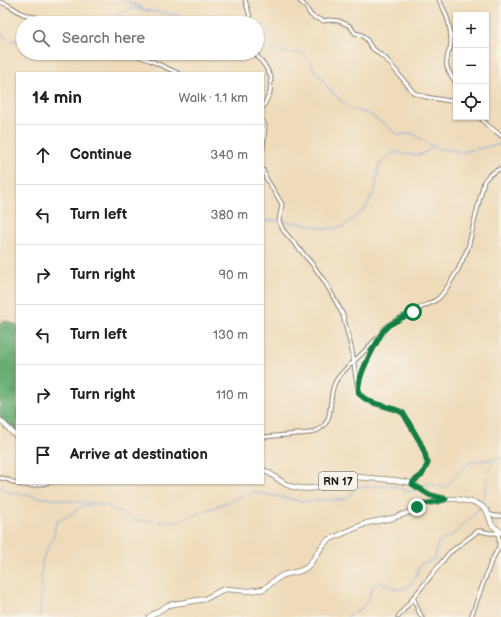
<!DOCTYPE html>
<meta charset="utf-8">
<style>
body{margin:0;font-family:"Balsamiq Sans",sans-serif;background:#f6f6f6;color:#222}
.controls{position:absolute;right:12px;top:12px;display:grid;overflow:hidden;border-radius:0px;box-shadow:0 1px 3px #0004}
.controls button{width:36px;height:36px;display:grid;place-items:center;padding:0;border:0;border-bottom:1px solid #e0e0e0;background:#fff;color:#222;font:20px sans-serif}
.stop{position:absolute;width:12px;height:12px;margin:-9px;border:3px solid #0b8043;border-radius:50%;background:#fff}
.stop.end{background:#0b8043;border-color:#fff;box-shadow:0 1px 4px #0008}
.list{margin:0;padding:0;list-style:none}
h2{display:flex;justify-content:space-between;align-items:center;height:52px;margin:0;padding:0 16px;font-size:17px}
h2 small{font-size:13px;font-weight:400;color:#767676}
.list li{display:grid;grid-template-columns:26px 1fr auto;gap:12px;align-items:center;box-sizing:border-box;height:60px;padding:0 16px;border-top:1px solid #e0e0e0}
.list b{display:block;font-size:15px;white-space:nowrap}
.list em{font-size:13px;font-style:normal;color:#767676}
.icon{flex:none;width:22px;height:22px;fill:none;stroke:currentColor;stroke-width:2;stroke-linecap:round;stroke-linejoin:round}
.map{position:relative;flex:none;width:501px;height:617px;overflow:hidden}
.search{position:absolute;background:#fff;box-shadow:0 1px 3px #0004;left:16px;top:16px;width:248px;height:44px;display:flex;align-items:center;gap:10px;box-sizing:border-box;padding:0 14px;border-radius:22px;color:#767676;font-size:15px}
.panel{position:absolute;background:#fff;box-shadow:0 1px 3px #0004;left:16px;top:72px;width:248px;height:412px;border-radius:0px}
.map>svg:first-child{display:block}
.forest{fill:url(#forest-crowns);stroke:#426548}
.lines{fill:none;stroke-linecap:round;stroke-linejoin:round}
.stream{stroke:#75abe4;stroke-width:1}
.minor-casing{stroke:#867c6b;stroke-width:5}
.major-casing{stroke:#867c6b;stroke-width:6}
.minor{stroke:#fff;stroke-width:3}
.major{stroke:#fff;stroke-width:4.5}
.route{stroke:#0b8043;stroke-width:5}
.labels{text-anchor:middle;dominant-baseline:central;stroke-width:4;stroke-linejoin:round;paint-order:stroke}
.shield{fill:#f7f3e8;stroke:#5e5c59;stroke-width:1}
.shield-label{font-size:11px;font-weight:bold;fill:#1c1c1c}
</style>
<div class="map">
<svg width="501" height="617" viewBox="0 0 501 617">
<defs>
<pattern id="forest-crowns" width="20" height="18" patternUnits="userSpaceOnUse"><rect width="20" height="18" fill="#68ae73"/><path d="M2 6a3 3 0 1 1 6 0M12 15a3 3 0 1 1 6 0" fill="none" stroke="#558d5e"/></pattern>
</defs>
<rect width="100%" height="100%" fill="#f7f3e8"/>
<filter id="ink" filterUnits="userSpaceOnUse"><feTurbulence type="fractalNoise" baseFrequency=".025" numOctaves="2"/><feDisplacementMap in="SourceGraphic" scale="8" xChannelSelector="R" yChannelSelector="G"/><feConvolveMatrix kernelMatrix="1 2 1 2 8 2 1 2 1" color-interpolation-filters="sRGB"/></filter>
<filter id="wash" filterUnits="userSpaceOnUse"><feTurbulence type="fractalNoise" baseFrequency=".012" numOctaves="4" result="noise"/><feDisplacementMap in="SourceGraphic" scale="16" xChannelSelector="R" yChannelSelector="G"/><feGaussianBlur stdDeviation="0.9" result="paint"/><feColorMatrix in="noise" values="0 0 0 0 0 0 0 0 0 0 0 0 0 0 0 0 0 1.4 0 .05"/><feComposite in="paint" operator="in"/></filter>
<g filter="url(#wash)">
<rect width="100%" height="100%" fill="#efdbba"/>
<!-- forest -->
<path class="forest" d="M3,320l14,5v107l-17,-14v-95z"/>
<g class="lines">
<!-- stream -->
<path class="stream" d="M121,0l6,1 16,8
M104,23l26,-15 53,8 15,7
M0,34l10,6 13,2
M257,45l19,6 28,3 25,35 20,19 22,7 28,20 12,-2 25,15 26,4 39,-8
M263,222l10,-2 33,4 19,5 18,-2 22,-18 10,-19 4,-25 15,-13c14,3 29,7 39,-6
M0,487l9,5 35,6 61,7 32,16 39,1 78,-30 47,9 46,-2 10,-12 37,-1 15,6 7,-3
M421,487l8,-4 15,5 24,-25 24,-4
M482,504l10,-45 9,-1
M40,617l2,-57 12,-24 2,-14 14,-7 10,-8 11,-3
M347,617l2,-2 12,-6 8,-10 3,-11 7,-7c5,2 12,7 18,8 14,3 19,-15 24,-25l13,-5 4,-17 12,-5 22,-20 8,-10"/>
</g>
</g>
<g filter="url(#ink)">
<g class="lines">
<defs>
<path id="minor" d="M245,0l4,13 2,10
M299,0l6,6 5,8 3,3 11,4 5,-1 10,1 11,5 5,7 7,2 5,5 4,7 16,13 27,33 12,4 30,5
M439,0c8,13 12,27 12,42 0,4 -1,8 -3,12 -4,14 1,18 8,29
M0,2l8,3 15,9 23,6 10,3
M130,53l19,7 29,13
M255,53l10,13 6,11 -1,16 -7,14
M480,117l7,8 11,8 3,3
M263,122l2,3 -2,23
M263,170l3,8 16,26 -3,17 4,9 30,35 12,17 9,16 9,17 9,36 5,34 2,4
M263,437l47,-4c27,-7 17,-29 24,-48 3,-9 11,-15 18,-22 9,-8 18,-17 26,-26
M0,478c6,0 10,3 15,5 13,5 19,2 32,0
M412,483l2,-2 8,-6 6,-12 -3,-9 -5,-12 -17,-29c-13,-8 -32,-6 -42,-18 -5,-4 -2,-15 0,-20 3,-9 20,-44 26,-49 15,-11 33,-17 49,-26l4,-3 6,-8 12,-19 10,-22 16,-67 5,-6 12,-7
M488,514l7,2h6
M413,597c3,6 5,16 9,20
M398,617l51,-64 29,-22h3l8,2h12
M471,617l20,-55 8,-15v-9l-2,-6"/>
<path id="major" d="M0,420l17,17
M263,470c11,4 18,14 30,17 11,3 25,1 36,-2 9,-3 18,-7 27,-8l38,3 18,3 18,12 16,4h11l18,4 5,2 7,6 5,14 9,7
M149,617l19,-12 37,-6 17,-9 5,-1 22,2 15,-2 11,-9 8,-5 17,-4 6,-3 4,-4 13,-19 5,-5 39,-17 26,-5 17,-6 13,-8 12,-2 11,-3"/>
</defs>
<!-- minor casing -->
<use href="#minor" class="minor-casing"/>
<!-- major casing -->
<use href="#major" class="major-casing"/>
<!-- minor -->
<use href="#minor" class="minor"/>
<!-- major -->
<use href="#major" class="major"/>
</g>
</g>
<g class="lines" filter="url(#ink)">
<!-- route -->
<path class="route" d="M413,312l-24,13 -6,6c-8,14 -28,47 -24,63 12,12 30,11 44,19l17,29 5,12 1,6 2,3 -6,12 -8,6 -2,3 18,11 16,4c-9,4 -20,3 -29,8"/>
</g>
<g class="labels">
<!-- shield labels -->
<rect class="shield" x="319" y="472" width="38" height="18" rx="3"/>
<g class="shield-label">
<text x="338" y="481">RN 17</text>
</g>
</g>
</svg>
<div class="controls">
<button>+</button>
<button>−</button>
<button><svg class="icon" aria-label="locate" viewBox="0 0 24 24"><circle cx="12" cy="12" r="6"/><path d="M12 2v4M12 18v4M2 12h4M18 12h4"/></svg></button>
</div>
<div class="stop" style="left:413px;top:312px"></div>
<div class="stop end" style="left:417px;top:507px"></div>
<div class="search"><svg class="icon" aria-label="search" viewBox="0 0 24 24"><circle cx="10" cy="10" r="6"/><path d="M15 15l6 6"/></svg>Search here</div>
<section class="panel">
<h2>14 min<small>Walk · 1.1 km</small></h2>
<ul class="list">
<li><svg class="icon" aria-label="ahead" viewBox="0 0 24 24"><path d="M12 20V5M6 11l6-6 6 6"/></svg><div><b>Continue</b></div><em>340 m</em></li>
<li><svg class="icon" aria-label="left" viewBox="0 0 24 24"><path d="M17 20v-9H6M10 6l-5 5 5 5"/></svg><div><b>Turn left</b></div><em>380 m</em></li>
<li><svg class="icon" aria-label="right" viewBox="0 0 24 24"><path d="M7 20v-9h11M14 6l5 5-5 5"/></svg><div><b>Turn right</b></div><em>90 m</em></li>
<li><svg class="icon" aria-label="left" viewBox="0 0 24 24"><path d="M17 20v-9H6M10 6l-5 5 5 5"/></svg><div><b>Turn left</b></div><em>130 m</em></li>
<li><svg class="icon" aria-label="right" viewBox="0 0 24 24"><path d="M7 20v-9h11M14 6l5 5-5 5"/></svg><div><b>Turn right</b></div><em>110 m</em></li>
<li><svg class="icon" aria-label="arrive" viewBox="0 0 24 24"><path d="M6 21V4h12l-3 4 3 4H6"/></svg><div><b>Arrive at destination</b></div></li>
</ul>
</section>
</div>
